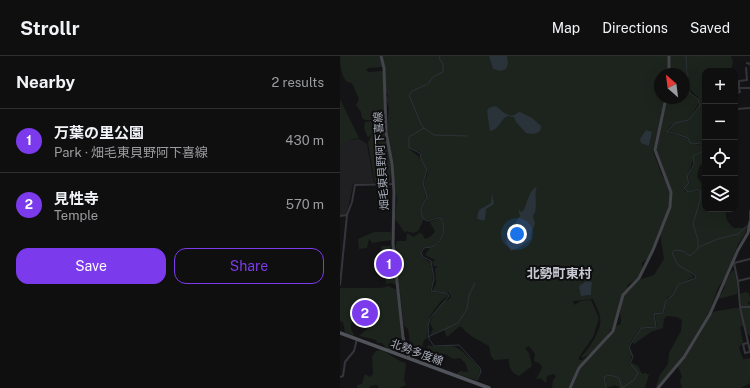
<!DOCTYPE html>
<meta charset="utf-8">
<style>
body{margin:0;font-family:"Public Sans","Noto Sans JP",sans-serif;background:#1d1d1e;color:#f1f3f6}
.controls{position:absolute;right:12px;top:12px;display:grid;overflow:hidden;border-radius:8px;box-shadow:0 4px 16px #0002}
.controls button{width:36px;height:36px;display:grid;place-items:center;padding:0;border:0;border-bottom:1px solid #2f2f30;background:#0f0f10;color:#f1f3f6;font:20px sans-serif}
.compass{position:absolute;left:314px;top:12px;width:36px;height:36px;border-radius:50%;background:#0f0f10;box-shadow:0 4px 16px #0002;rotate:332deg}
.you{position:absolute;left:177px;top:178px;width:14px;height:14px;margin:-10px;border:3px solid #fff;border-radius:50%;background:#1a73e8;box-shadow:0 0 0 6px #1a73e833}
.badge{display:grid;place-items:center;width:26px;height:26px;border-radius:50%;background:#7c3aed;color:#fff;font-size:13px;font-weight:700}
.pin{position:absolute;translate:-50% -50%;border:2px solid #fff;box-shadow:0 1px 4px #0006}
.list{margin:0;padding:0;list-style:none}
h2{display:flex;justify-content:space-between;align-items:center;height:52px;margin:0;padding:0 16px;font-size:17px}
h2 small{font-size:13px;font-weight:400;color:#9b9c9f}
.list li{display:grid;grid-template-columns:26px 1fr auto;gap:12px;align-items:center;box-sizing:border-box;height:64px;padding:0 16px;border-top:1px solid #2f2f30}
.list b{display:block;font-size:15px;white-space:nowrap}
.list p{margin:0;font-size:13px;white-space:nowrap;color:#9b9c9f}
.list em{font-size:13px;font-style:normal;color:#9b9c9f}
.actions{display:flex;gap:8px;padding:12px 16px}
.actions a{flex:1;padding:9px 0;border:1px solid #7c3aed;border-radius:12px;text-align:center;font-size:14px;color:#7c3aed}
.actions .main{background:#7c3aed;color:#fff}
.icon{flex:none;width:22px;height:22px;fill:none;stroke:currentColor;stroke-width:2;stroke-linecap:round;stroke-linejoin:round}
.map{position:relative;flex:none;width:410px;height:332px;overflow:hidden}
header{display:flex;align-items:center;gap:24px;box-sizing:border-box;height:56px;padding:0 20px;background:#0f0f10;border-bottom:1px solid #2f2f30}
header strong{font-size:19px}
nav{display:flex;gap:22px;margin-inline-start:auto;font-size:14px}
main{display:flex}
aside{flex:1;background:#0f0f10}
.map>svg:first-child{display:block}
.built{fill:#202023}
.green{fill:#1d241d;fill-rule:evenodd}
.water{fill:#2b333a}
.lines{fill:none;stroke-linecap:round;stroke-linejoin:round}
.stream{stroke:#2b333a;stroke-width:1}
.street{stroke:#35363b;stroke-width:2}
.secondary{stroke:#43454b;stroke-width:3}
.primary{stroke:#51535a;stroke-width:3.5}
.labels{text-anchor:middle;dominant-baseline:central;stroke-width:4;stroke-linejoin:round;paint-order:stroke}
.street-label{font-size:11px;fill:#a6abb6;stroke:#0f0f11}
.quarter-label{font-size:13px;font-weight:bold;fill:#c7cad2;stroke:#0f0f11}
</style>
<header>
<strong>Strollr</strong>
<nav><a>Map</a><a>Directions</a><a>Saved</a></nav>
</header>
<main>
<aside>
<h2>Nearby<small>2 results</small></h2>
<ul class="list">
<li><span class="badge">1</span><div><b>万葉の里公園</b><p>Park · 畑毛東貝野阿下喜線</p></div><em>430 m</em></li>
<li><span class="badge">2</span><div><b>見性寺</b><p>Temple</p></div><em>570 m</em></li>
</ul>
<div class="actions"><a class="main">Save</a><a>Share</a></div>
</aside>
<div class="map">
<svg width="410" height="332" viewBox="0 0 410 332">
<rect width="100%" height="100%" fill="#141416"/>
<!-- built -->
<path class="built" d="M19,83l8,5 7,39 -21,1 -6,30 -7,2v-67l9,-9z"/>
<!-- green -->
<path class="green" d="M0,0h39l4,11 -14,1 -3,2 3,2 14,-1 1,40 -9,9h-10l-3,-2 -1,-6 -5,-7 3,-6 -7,-16 -5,-1c-6,-7 -7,-17 -7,-26z
M42,0h286v18h-8v24h5l-3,14 -2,1 1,2 -8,36 8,22 7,13 2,9 -1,12 -17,42 -4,9 -6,5c2,10 -7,18 -15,22v2l3,-1 -5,5 -14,40v-3l-4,8 -16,18 -9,4 -1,-1c8,-8 22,-28 19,-40 -1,-6 -5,-13 -7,-18l-20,2 1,4 7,-4 10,-1 8,18 -6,19 -14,20v3h3l6,-4 -20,32h-16l1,-8 3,-3 -2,-3 -7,2 -1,7 -6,-5 -4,1c1,-3 9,-11 4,-15 -2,-2 -4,-2 -6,-3l1,-7 -6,-8 -4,2 4,5 3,13 -13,10c-8,-3 -11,-10 -10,-17l-15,1 -3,-4 -2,-10 -18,-10 -11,-10 -13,11 -3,-7 -14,5 3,-6 -3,-6c1,-6 9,-17 13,-21 4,-2 6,-2 8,-6l-3,-4 -16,-1 4,-7 -1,-16 3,-1 -4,-1 -2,-4 -5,-3 7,3 1,-2 -10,-5 5,-7c13,-2 19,-22 10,-32l-11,4 -6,-1 -1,-10 5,-9 -3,-17 4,-11 -7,-13v-7l-12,-4v-11v12l10,8 8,13 -4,13 3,17 -5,9 2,12 -5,10 -5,2 -6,-2 -2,2 -10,-14 2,-20 -10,-73 2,-18 -3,-10 2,-3 -2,-3 -1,-24zM305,75l7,1 -3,14 -8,-4zM246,225l6,1 -1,13 -10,1 1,-13z
M330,0h16l1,32 3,5 10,8 -11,19c-9,2 -16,1 -22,10l3,3 18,6 2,4 14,3 -1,4 -10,6c1,10 -8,17 -4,27l-5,5 1,3 3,1 5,-2 6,2 1,9 -1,-10 -6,-2 -5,3 -4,-4 6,-5 -2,-6 6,-13v-8l9,-5 2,-5 -3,-3h-12l-2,-5 -20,-8 7,-7 14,-2 11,-18 -2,-6 -9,-8 -3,-33h45l2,6 -2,9h-26v90l-6,6 -2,10 5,7 -1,4 3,2 1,19h21c-1,9 1,13 8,19h9l5,-3 -3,9 -7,10 -11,29 -10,17 -7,21 -28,46 -24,30 -2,-1 4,-11 8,-11 1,-11 12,-22 1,-11 -5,-3 -10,-1 -3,3 -1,9 -12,4 -17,12 -1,-2 8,-14 16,-1 -2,-13 9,-1 2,-12 15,-18 15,-5 -1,-3 -8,-5 7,7 -14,6 -8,12 -6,3 -2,14 -10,2 2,12 -16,2 -11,17 3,10 -3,9 2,1 1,-5v3l6,3 4,8 3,-1 4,2 -4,13h-25l-5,-3 -9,3 -1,-10v10h-34l9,-19 29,-32 8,-12h3l1,-4 -1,-8 4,-18 15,-15 15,-5 10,-16 -4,-26 5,-9 7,-22v-9l-16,-41 11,-54h17v-24h-14z
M0,43l19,39 -10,2 -9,9z
M41,60v3h4l6,45 -1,19h-15l-7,-40 8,-20z
M35,65l-3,12 -4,5 -4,-10 1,-6z
M101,161c5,10 3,23 -7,29 -3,2 -8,1 -12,3l-1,5 2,4 9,6 -2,2 2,2 1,16 -3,5 1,3 15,1 2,3 -7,5 -12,16 -2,21 -3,2 -2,7 -4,2 -8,-6 -2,-14 -4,-3 -9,-75 2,-10h9l1,-8 7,4 5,-4 3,1 3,5 5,-2 5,-5 -5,-10z
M34,176h17v8l-19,3 -3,-4 -2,9 -8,1 -1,-10z
M41,190h10l6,40 -5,-3 -6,1z
M392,215h2l3,11v12l-19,5 1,-4 2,-1 4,-7 -2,-1z
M48,230l9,4 5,46 3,13 -1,5 -17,-5 -5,-6h-5l-1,-3 -17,-4 15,-13v-14l3,-3 -2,-3 -11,1 -6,4 1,8 -6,2c-2,7 -4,10 1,16l-1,2 -8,-4 -2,-10 -3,-1v-33h41z
M406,236l3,1v4l1,-2v6l-3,2 3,1v2l-9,1 -1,-13z
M394,252h6l4,17 -4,2 3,15 -4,6 4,11 7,-1v25l-9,5h-59l-2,-7 2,-4 -4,-11 34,-54z
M401,252h9v28l-3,-2z
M88,289c9,3 16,0 25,1 6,1 21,16 26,22l1,4 -4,8 -20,-6 4,-3 8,1 -2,-8 -6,-6 -7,1 -8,-5 -5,2 -13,-8z
M41,294c9,3 17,12 25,13l-2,17 2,5 -7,3h-20l-2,-3 -7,1 -1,2h-12v-3l5,-1 3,-10 5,3 3,-3 -1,-17 4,-6z"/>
<!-- water -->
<path class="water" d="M149,0h18l1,8 -2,5 -5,2 -8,-2z
M155,50c5,2 12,12 19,9 2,-1 4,-3 6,-3l12,6 9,8 -1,5 -6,3 -8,-1 -10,-11 -2,-5 -6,-1c-8,3 -8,13 -18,15l-3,-20 2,-3z
M306,74l6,2 -3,14 -8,-3 -1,-4z
M197,130c-4,9 2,22 -4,30l2,8 -4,10v5l-11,8 -9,4 -5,-9 1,-7 13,-19 -2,-7 3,3 2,-1c5,-8 4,-18 14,-25z
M152,137l2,11 -8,5 -1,11h-5l-3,-2 2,-8 12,-7z
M246,225l6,1 -1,13 -10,1 -2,-10z"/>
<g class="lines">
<!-- stream -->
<path class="stream" d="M100,0l-1,2 4,6v8l-10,5 -5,7 -16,7 -3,4 12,29 3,4 -15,9v11l11,5 1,6 6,11 -4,13 4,15 -6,11 2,10 5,2 12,-4c7,8 4,24 -6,29 -3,2 -6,1 -10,2l-3,5 2,4 8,4 3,18 -3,12 16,2 2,3 -19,22 -2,8 1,13 5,7 25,-1 21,23 1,4 -4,8
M84,72l10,7 33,1
M359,191l19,-8 20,-5 10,-9
M88,281l30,-14 9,-14 2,-14 6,-12
M266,332l-2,-11c5,-3 10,-1 15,1l3,10 12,-8 4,-7 -8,-10 3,-6 -4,-10 12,-19 15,-1 -2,-13 9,-1 3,-13 6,-4 7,-12 17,-6 -1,-3 -17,-10 -6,-12 3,-3 8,1 7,5 8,-7v-9l-5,-16 7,-24v-7l-2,-3h-4l-6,2 -4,-4 5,-5 -2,-6 7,-13 -1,-8 10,-5 2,-4 -3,-3 -12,-1 -2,-5 -21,-7 8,-8 14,-3 11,-15 -2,-6 -8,-6 -2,-5 -2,-32"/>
<!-- street -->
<path class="street" d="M407,7l3,1
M406,12l1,12 -8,1v7h11
M399,32l1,4 -4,1 1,16 13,-1
M0,160l7,-1
M410,166v-11
M394,207l4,19 2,25 10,44
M394,207l16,-4
M398,225l12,-3
M0,229l7,-70 5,-13 3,-17 38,-1
M400,251h10
M408,287l-5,1 2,9 5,-1
M0,321l3,-1 2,-14 9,-11 3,-12"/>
<!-- secondary -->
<path class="secondary" d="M41,0l3,12 2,64 6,32 2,28 -1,52 10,93 6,21
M329,18v-18
M230,332l9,-20 34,-37 10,-36 16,-17 14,-28 17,-43 1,-15 -16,-42 11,-52
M318,332l26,-31 26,-43 28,-64 10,-17 2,-11"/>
<!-- primary -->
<path class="primary" d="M0,277l149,55"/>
</g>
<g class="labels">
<!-- street labels -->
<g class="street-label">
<text transform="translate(41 105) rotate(-94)">畑毛東貝野阿下喜線</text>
<text transform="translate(77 296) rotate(20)">北勢多度線</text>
</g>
<!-- quarter labels -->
<g class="quarter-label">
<text x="219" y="217">北勢町東村</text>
</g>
</g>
</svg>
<div class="controls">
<button>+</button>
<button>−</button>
<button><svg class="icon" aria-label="locate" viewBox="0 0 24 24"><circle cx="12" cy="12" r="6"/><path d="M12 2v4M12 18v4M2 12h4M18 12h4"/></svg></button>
<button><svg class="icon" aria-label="layers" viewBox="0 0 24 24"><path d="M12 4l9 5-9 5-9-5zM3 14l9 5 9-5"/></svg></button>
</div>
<svg class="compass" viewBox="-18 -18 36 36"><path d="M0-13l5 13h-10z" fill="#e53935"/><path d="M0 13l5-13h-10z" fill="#9b9c9f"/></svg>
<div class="you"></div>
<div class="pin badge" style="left:49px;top:208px">1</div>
<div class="pin badge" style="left:25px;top:257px">2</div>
</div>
</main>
